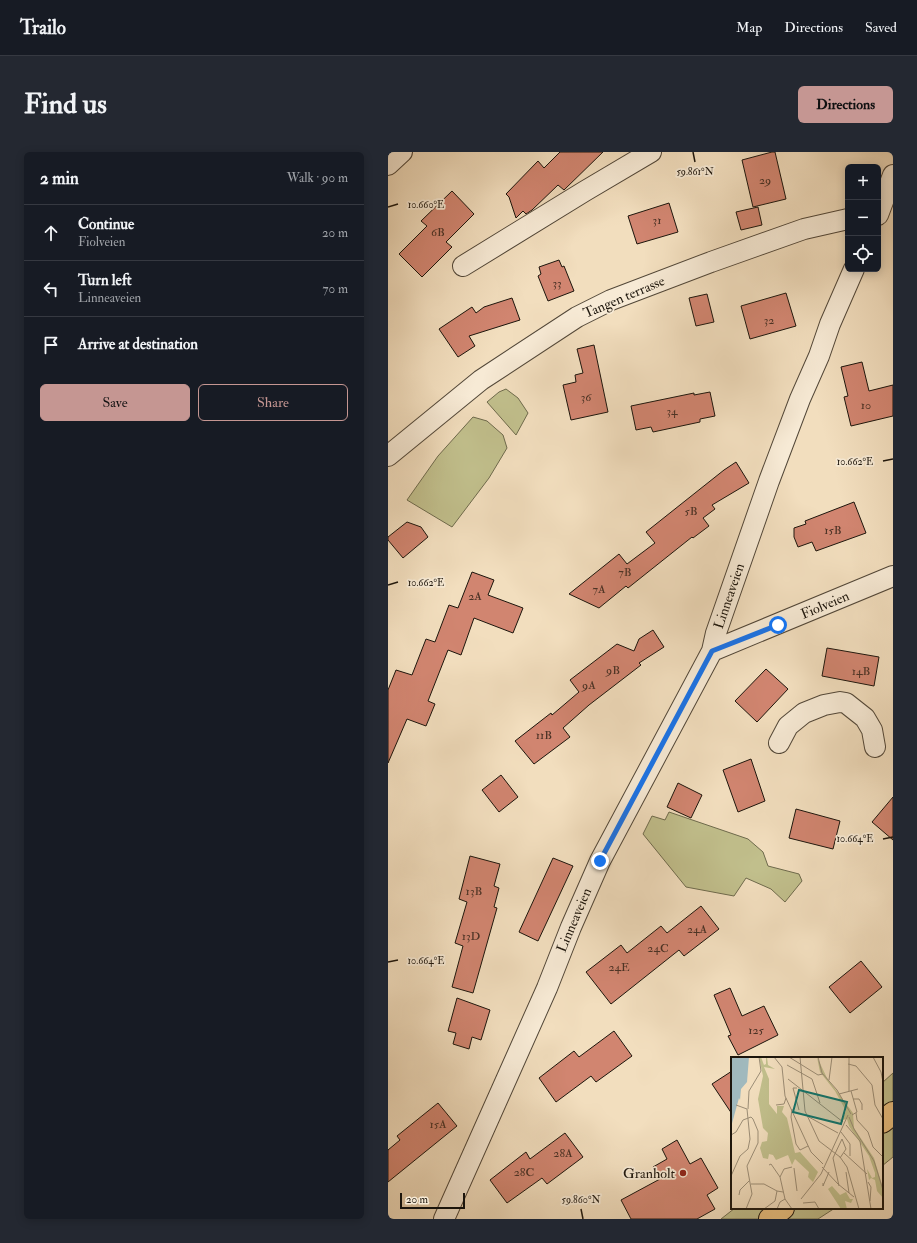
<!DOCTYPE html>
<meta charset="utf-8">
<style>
body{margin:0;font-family:"IM FELL Double Pica",serif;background:#242831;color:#f1f3f6}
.controls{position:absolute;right:12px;top:12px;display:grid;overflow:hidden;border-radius:6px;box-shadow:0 2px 10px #0003}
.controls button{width:36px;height:36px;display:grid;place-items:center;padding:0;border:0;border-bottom:1px solid #363941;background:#171b24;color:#f1f3f6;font:20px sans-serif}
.scale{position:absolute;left:12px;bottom:10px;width:65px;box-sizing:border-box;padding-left:4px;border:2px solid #1c150c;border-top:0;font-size:11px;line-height:14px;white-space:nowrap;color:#1c150c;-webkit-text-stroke:3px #f7ead5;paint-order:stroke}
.stop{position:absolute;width:12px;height:12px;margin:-9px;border:3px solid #1a73e8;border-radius:50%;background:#fff}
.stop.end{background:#1a73e8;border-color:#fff;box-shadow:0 1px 4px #0008}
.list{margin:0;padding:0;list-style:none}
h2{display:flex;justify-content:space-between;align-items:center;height:52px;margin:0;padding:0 16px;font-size:17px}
h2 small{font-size:13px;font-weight:400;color:#9ea1a6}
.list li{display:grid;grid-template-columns:26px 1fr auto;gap:12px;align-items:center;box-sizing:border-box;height:56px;padding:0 16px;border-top:1px solid #363941}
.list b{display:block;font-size:15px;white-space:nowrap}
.list p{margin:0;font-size:13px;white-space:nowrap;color:#9ea1a6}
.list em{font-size:13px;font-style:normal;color:#9ea1a6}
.actions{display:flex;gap:8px;padding:12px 16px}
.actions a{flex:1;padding:9px 0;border:1px solid #c59692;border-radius:6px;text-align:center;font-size:14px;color:#c59692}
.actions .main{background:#c59692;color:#111}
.icon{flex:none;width:22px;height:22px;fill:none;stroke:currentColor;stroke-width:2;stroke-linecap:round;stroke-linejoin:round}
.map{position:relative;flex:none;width:505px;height:1067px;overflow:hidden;border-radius:6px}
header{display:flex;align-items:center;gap:24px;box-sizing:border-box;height:56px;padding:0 20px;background:#171b24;border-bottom:1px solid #363941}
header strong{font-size:19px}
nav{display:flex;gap:22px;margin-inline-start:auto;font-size:14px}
.intro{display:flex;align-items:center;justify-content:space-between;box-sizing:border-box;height:96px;padding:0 24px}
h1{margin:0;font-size:28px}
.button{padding:10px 18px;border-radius:6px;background:#c59692;color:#111;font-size:14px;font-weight:700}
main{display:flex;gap:24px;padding:0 24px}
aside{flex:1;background:#171b24;border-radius:6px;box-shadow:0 2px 10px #0003}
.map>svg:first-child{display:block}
.green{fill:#c1bf8c;stroke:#6e6a4c}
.building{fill:#d18570;stroke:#1c150c}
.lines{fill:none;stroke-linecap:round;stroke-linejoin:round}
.minor-casing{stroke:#524738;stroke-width:22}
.primary-casing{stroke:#1c150c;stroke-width:24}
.minor{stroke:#f7ead5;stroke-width:20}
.primary{stroke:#e9bf7f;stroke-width:22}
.route{stroke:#1a73e8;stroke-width:5}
.ticks{fill:none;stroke:#1c150c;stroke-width:1.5}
.poi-dot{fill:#8f2418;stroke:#f7ead5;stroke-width:1.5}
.labels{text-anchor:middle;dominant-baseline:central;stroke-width:3.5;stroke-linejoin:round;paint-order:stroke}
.number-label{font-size:12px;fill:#493125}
.street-label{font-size:14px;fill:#1c150c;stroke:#f7ead5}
.poi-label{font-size:14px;fill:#1c150c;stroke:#f7ead5;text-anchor:end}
.inset-road{fill:none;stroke:#9c8e77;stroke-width:1}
.view{fill:#0f766e;fill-opacity:0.15;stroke:#0f766e;stroke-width:2}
.inset-edge{fill:none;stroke:#1c150c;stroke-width:2}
.ticks-label{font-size:10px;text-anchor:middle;fill:#1c150c;stroke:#f7ead5;stroke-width:3.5;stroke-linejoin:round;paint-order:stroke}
</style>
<header>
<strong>Trailo</strong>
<nav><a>Map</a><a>Directions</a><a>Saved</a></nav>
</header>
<div class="intro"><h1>Find us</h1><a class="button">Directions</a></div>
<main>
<aside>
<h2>2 min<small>Walk · 90 m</small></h2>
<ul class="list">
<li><svg class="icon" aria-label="ahead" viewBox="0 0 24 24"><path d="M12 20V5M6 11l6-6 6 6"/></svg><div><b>Continue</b><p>Fiolveien</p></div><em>20 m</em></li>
<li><svg class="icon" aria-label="left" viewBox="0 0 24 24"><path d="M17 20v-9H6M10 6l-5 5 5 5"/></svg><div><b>Turn left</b><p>Linneaveien</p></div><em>70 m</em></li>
<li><svg class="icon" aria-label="arrive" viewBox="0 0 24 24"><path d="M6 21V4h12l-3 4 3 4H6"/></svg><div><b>Arrive at destination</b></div></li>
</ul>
<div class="actions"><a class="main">Save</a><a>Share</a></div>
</aside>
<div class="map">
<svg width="505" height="1067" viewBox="0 0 505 1067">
<rect width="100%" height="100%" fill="#f2debe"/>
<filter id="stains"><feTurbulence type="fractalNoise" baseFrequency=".005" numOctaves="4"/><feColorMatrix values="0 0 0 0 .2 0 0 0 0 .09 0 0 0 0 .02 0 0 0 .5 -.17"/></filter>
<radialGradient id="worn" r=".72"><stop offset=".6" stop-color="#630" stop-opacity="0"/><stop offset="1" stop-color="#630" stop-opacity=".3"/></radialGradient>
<!-- green -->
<path class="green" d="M118,237l12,9 10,15 -12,22 -29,-33 12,-10z
M85,265l14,4 16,14 4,13 -18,30 -37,49 -45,-27 31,-44z
M281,660l79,27 15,13 5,14 31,8 3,7 -17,21 -14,-13 -25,-11 -12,18 -48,-9 -43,-53 9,-18 13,4z
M505,921v84l-11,9v-83z
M347,1056h100l-17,11h-97z"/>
<!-- building -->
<path class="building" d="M172,0h43l-39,38 -6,-5 -26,25 -6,4 -3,-3 -7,7 -7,-21 -3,-3 32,-33 6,7z
M384,0h3l11,47 -33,8 -11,-47z
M64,39l22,23 -28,28 6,5 -30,30 -23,-23 28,-28 -6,-5z
M281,51l9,29 -41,12 -9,-28z
M370,55l4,18 -21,5 -5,-18z
M171,108l3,7 2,-1 10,25 -26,10 -10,-25 3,-2 -2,-7z
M398,141l10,33 -46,13 -9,-33z
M319,142l7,28 -18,4 -7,-28z
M124,146l8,22 -51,16 6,10 -17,11 -19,-28 33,-22 4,6 8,-6z
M206,193l14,67 -37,8 -8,-35 13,-3 -1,-7 8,-2 -6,-24z
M474,210l7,29 24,-6v31l-42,10 -7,-29 4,-1 -7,-29z
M322,240l5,24 -15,3v3l-47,10 -2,-5 -15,3 -5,-24 63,-13v2z
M348,310l13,21 -37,22 3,4 -12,9 6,8 -16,12 -1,-1 -64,51 -2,-2 -27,22 -30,-14 50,-40 8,10 28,-21 -9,-11 78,-62z
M466,350l12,31 -50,18 -4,-9 -14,5 -4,-10v-9l12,-4 -1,-3z
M19,370l14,5 7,10 -25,21 -15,-18v-3z
M84,420l22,8 -6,15 35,13 -10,25 -39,-15 -13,37 -13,-5 -20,51 7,3 -9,22 -19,-7 -19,44v-73l8,-20 16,5 14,-36 9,3 14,-37 9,3z
M265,478l11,17 -25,16 2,2 -52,40 -26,23 7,9 -36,27 -19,-23 36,-28 1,2 27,-23 -9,-12 47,-36 17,7 5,-12z
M439,496l52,9 -5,29 -52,-10z
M378,517l22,20 -31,33 -22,-21z
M363,607l14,42 -27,11 -15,-42z
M113,623l17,22 -19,15 -17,-22z
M290,631l24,12 -11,23 -24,-11z
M505,645v43l-21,-18z
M408,657l44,12 -7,28 -44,-11z
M82,704l30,8 -6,22 5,2 -5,19 3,1 -24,85 -21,-6 11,-41 -8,-3 12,-41 -8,-3z
M165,706l20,8 -35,75 -19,-9z
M313,754l18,23 -35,27 -5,-6 -68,54 -25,-32 35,-27 6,8 34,-27 6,7z
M473,809l21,26 -32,26 -21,-26z
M342,836l12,28 22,-10 14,29 -40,20 -10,-19 3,-1 -17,-40z
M69,846l33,12 -9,30 -9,-3 -3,12 -16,-5 3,-11 -8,-2z
M226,879l18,25 -36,26 -5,-6 -35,26 -17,-24 35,-27 5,6z
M344,919v43l-20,-30z
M50,951l19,23 -69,56v-32l12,-10 -3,-4z
M177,981l18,24 -36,27 -5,-6 -35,25 -17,-23 36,-28 4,7z
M289,988l13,24 11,-6 17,30 -11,7 8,14 -18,10h-66l-10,-19 39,-21 -7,-12 14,-8 -5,-10z"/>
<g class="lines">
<defs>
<path id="minor" d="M0,13l14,-13
M490,63l15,-40
M75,114l122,-75 66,-39
M0,304l93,-76 96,-63 34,-17 100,-38 93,-33 44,-10
M324,499l181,-75
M391,591l9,-17 16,-13 20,-8 16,-3 6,1 19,15 7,12 3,17
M56,1067l103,-231 24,-61 29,-66 112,-210 4,-18 53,-152 31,-82 19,-43 11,-32 24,-55"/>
<path id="primary" d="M494,970l11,-9
M382,1067l13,-11"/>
</defs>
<!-- minor casing -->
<use href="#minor" class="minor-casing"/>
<!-- primary casing -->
<use href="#primary" class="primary-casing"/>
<!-- minor -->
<use href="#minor" class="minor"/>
<!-- primary -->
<use href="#primary" class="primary"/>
</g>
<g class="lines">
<!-- route -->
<path class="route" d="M212,709l112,-210 66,-26"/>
</g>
<!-- ticks -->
<path class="ticks" d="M305,0l2,10M0,55l10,-3M495,309l10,-2M0,433l10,-3M495,687l10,-2M0,810l10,-2M193,1057l2,10"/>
<!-- markers -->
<circle class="poi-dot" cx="295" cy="1021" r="4"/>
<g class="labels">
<!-- number labels -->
<g class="number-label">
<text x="377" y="28">29</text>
<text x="269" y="68">31</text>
<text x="50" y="80">6B</text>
<text x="169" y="131">33</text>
<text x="381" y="168">32</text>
<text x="198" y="245">36</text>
<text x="478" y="253">10</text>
<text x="284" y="259">34</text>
<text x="303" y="359">5B</text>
<text x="445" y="378">15B</text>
<text x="237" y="420">7B</text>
<text x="211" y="437">7A</text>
<text x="87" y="444">2A</text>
<text x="225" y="518">9B</text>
<text x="473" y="519">14B</text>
<text x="201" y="533">9A</text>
<text x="156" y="583">11B</text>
<text x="86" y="739">13B</text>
<text x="309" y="777">24A</text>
<text x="83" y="784">13D</text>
<text x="270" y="796">24C</text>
<text x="231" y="815">24E</text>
<text x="368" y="878">125</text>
<text x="50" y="972">15A</text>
<text x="175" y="1001">28A</text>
<text x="136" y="1020">28C</text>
</g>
<!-- street labels -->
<g class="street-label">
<text transform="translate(236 145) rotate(-23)">Tangen terrasse</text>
<text transform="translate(341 444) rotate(-71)">Linneaveien</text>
<text transform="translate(437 453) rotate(-23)">Fiolveien</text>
<text transform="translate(186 768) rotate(-67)">Linneaveien</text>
</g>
<!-- poi labels -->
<g class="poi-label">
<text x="287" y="1021">Granholt</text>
</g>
</g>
<!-- overview -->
<g transform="translate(343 905)">
<rect width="152" height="152" fill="#f2debe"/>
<path d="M28,0h2l3,8 2,-1v-7h1l1,8 7,4 -11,-2 5,12v25l8,10v-8h7l-2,6 5,6 8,35 5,-1 18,20 -5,10 -5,-5 1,-5 -14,-13 -3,6 -4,-10 -12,5 -3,-5 -4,-1 -1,5 -5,-1 -3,-10 2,-6 5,-1 1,-8 -5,-5 -5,-29 5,-23zM86,0l10,21 26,35 1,15 20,30 9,30v10l-6,-7 -2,-11 -4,-2 -2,2 -2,-11 5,9 3,-1v-4l-6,-17 -20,-30 -2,-7 -5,1 4,-9 -11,-20 -15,-19zM101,129l8,9 6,-3 4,7h3l-2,4 -6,-2 2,8h-6l-13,-20z" fill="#c1bf8c"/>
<path d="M0,0h18l-2,25 -6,7 -1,11 -1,-2 -8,29z" fill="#a0b9bd"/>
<path class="inset-road" d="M43,0l8,10 3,29 26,56 12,12M58,0l29,18 5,-1M69,0l5,54 14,30 21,16 7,10 12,42M87,0l4,16 15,17 14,24M118,0v34M142,0l8,15 2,10M117,7l8,2 16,19 3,20 8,14M56,8l25,14 8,24M57,22l55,43M98,23l3,-23M66,31h-4l6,22M120,34l6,21 -5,3M108,37l19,-5M122,42h6l3,5v6M45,48l8,-1 2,-6M17,52l1,-18 12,-20 -2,-14M61,52l-1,8 5,27 4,6 8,-4M125,56l1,7 11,12 5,15 10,10M76,59l31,17M118,60l5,12 20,32 9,29M115,68l14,16 11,68M110,75l9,12v12M0,78l5,-3 7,-12 8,-3 2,2 5,12v12l-11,23 5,28 -6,15M113,96l23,21M38,108l2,-1 9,13M61,110l-8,2 -4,8 5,22 7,10M91,110l16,17 16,13M63,111l3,23M115,115l3,21M0,119l9,-20 8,-7 2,-10 -3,-30 -11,-4M137,125l3,5 -1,14M92,126v3l6,-14M20,127h13l13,7 6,1M108,129l-6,-28 9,-19 4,10 -6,9M8,138l1,-5 9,-9M70,142l20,-25 27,-59M72,146l12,-1 4,7M33,152l11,-8 2,-10M46,152l3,-7 5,-3"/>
<path class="view" d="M68,33l48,12 -6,22 -48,-12z"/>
<rect width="152" height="152" class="inset-edge"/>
</g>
<g class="ticks-label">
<text x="307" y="23">59.861°N</text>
<text x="38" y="56">10.660°E</text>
<text x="467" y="313">10.662°E</text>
<text x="38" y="434">10.662°E</text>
<text x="467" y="690">10.664°E</text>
<text x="38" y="812">10.664°E</text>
<text x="193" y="1051">59.860°N</text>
</g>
<rect width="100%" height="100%" filter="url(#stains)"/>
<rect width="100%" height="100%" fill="url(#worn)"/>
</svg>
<div class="controls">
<button>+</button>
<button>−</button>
<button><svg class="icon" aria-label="locate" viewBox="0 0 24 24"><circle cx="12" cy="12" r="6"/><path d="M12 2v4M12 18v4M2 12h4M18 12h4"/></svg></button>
</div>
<div class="scale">20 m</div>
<div class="stop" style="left:390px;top:473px"></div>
<div class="stop end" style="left:212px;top:709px"></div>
</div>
</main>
